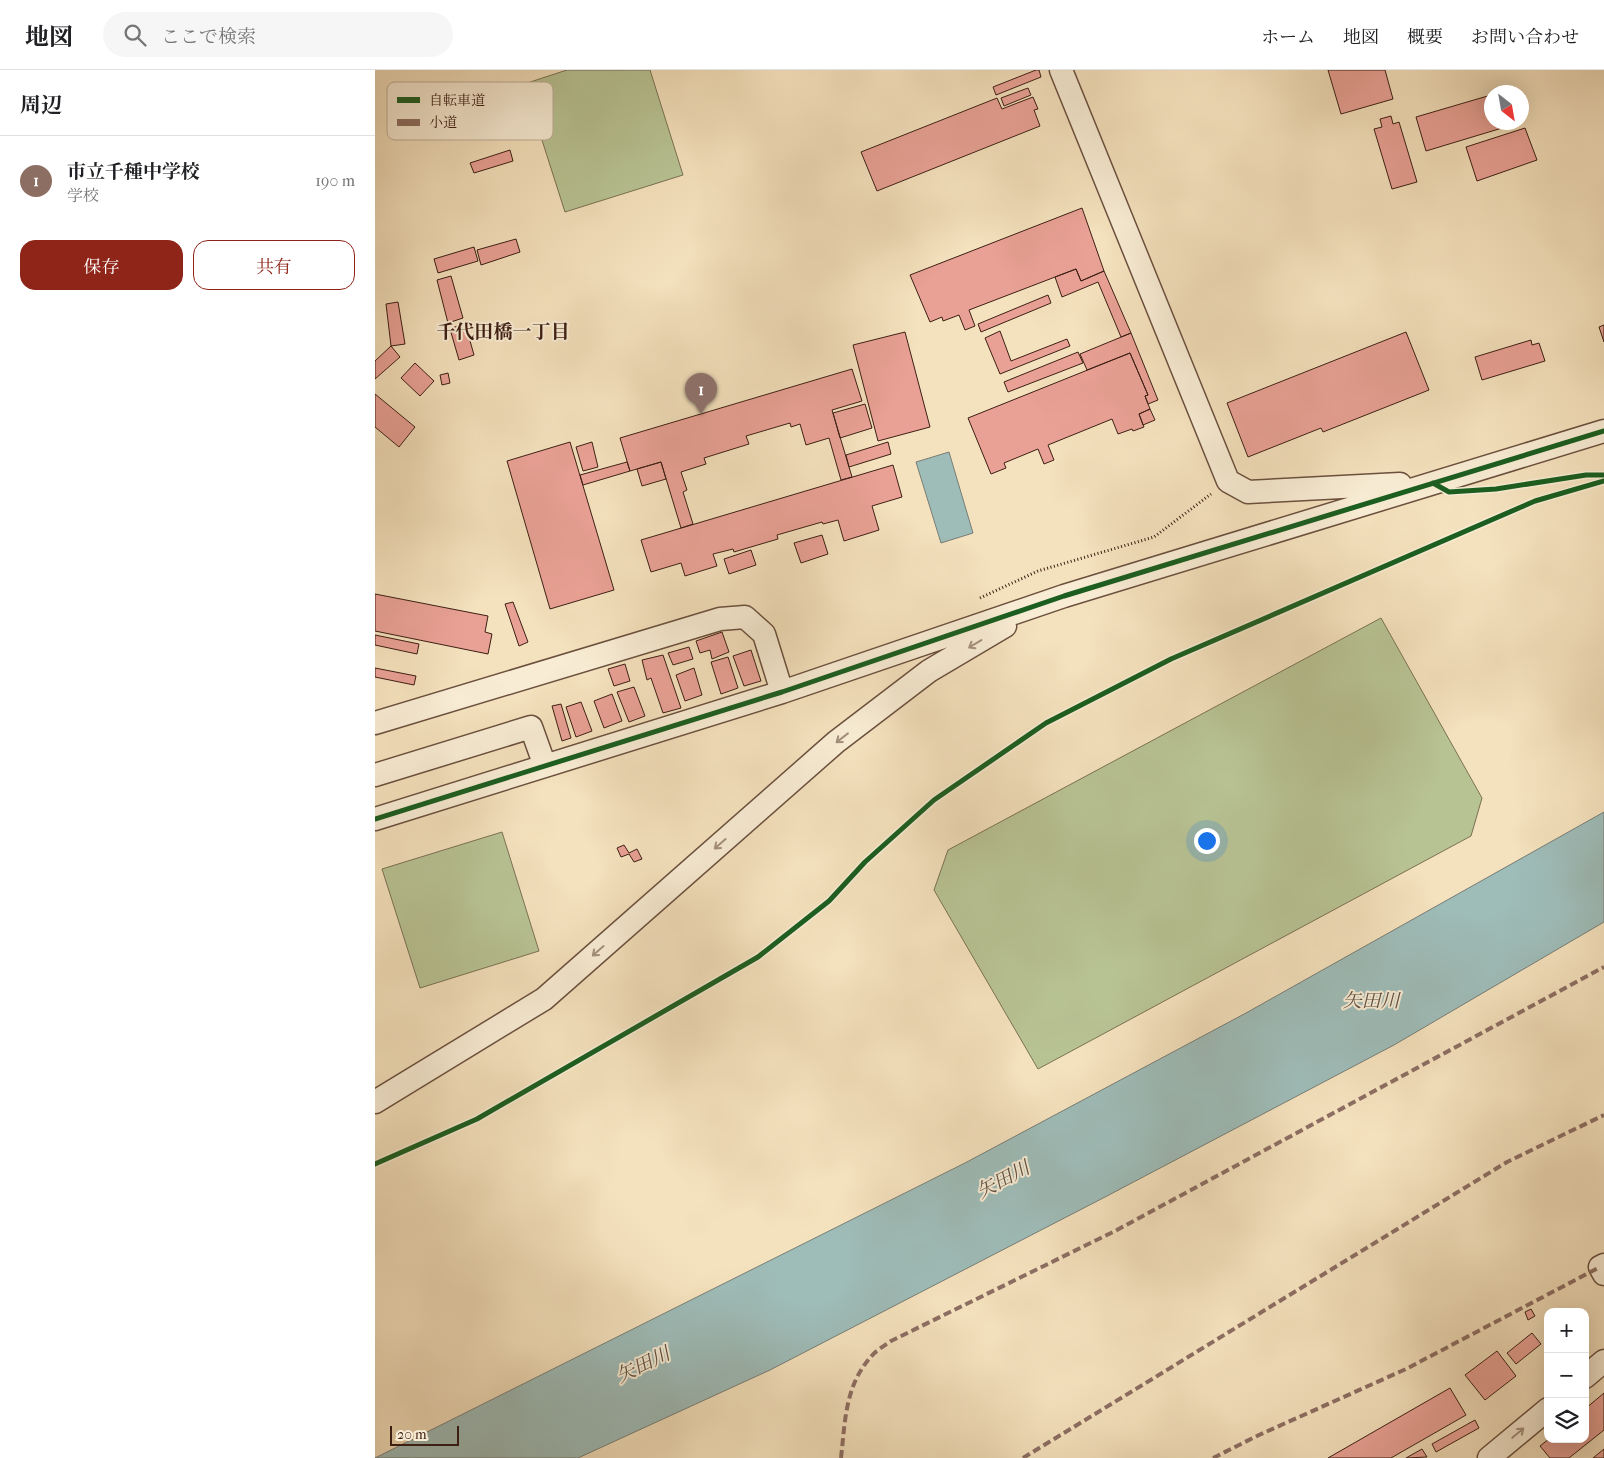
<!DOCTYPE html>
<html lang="ja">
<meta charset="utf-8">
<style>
body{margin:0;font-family:"IM FELL French Canon","Noto Serif JP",serif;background:#f6f6f6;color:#202124}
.controls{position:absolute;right:15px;bottom:15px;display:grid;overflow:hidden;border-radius:10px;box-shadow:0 5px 20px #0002}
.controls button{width:45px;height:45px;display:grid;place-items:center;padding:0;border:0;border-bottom:1px solid #e0e0e0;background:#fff;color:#202124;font:25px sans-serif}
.compass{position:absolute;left:1109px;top:15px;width:45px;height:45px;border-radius:50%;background:#fff;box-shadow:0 5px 20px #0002;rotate:149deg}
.scale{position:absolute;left:15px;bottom:12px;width:69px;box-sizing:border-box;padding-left:5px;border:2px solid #3d1f14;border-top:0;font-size:14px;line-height:18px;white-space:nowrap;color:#3d1f14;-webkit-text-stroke:4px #f8ecd4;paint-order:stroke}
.you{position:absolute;left:831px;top:770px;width:18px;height:18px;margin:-12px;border:4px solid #fff;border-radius:50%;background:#1a73e8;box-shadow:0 0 0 8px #1a73e833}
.badge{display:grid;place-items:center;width:32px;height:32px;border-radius:50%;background:#8f2418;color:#fff;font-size:16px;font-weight:700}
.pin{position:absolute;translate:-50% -41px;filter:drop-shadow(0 1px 2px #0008)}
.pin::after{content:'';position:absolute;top:26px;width:18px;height:15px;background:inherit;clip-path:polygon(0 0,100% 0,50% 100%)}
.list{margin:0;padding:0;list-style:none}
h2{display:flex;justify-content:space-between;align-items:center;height:65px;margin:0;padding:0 20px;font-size:21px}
h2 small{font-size:16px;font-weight:400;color:#757577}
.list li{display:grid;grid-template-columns:32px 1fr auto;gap:15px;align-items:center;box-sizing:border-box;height:90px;padding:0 20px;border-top:1px solid #e0e0e0}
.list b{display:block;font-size:19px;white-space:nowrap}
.list p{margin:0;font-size:16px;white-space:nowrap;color:#757577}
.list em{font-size:16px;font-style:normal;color:#757577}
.actions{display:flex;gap:10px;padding:15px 20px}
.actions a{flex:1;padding:11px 0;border:1px solid #8f2418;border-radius:15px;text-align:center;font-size:18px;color:#8f2418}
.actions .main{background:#8f2418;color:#fff}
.icon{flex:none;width:28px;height:28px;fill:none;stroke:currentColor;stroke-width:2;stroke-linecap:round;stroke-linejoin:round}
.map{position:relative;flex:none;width:1229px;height:1388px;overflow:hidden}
header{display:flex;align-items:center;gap:30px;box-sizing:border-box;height:70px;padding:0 25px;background:#fff;border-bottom:1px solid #e0e0e0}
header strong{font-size:24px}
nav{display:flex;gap:28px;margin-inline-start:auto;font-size:18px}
.search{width:350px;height:45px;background:#f6f6f6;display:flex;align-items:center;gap:12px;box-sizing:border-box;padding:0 18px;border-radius:28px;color:#757577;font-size:19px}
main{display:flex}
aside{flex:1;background:#fff}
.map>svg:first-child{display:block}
.green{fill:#b8c394;stroke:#7a7154}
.water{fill:#9ebcb8;stroke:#777d76}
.building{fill:#e9a195;stroke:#3d1f14}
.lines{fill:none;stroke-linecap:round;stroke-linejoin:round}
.minor-casing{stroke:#6b503e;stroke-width:25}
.path{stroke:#3d1f14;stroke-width:3;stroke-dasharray:1 2.5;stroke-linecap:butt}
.minor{stroke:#f8ecd4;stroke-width:22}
.quiet{stroke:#8d6e63;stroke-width:4;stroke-dasharray:8 4;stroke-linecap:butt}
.cycleway-casing{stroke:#f8ecd4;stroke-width:8}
.cycleway{stroke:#1b5e20;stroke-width:5}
.oneway{stroke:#a4907e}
.labels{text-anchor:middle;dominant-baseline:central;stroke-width:4;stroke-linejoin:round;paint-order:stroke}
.neighbourhood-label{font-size:19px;font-weight:bold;fill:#3d1f14;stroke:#f8ecd4}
.water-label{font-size:19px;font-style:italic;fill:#5a4e45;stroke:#f8ecd4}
.key{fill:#f8ecd4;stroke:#c0ae9a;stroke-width:1}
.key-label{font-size:14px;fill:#3d1f14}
</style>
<header>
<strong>地図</strong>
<div class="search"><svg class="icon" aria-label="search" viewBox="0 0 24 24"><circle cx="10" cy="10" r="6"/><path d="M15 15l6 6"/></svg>ここで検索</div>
<nav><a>ホーム</a><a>地図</a><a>概要</a><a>お問い合わせ</a></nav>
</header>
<main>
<aside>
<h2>周辺<small></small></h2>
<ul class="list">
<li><span class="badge" style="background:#8d6e63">1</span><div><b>市立千種中学校</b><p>学校</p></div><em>190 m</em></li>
</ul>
<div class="actions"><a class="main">保存</a><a>共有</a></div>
</aside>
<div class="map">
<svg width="1229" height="1388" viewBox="0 0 1229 1388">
<rect width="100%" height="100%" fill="#f4e1bd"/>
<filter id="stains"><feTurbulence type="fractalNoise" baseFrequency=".004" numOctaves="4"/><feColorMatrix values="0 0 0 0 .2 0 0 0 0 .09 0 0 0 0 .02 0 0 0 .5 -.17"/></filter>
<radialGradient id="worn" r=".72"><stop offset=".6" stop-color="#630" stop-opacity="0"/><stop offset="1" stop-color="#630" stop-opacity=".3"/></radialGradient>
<!-- green -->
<path class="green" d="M192,0h83l33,105 -118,37 -41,-128z
M1006,548l101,180 -11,38 -433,233 -104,-179 14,-40z
M127,762l37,119 -119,37 -38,-119z"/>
<!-- water -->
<path class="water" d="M574,382l24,81 -32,10 -25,-81z
M1229,742v110l-210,123 -287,151 -337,174 -192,88h-203l590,-295 281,-150z"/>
<!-- building -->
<path class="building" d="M661,0h3l2,7 -45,18 -3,-8z
M953,0h57l8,29 -52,15z
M653,18l3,7 -27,11 -3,-8z
M1116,25v27h20l1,3 -86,26 -10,-34z
M658,27l5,12 -4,1 6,16 -163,65 -16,-39 136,-54 5,11z
M1016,46l2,8 6,-2 18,60 -25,7 -18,-60 8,-2 -2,-8z
M1150,58l12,32 -60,21 -11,-34z
M135,80l3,11 -39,12 -4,-10z
M707,138l22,63 -23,10 -5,-12 -107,41 6,16 -10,4 -6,-15 -16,6 -1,-4 -12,5 -20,-47z
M141,169l4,13 -39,13 -4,-15z
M99,177l4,14 -40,12 -4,-14z
M701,199l5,12 23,-10 27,62 -10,4 -23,-55 -36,15 -7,-20z
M76,206l12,42 -15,5 -11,-43z
M673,225l3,8 -70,29 -3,-8z
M23,232l7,42 -14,2 -5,-42z
M90,253l9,32 -15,5 -9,-31z
M1229,255v17l-5,-15z
M625,261l11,30 56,-22 3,7 -70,28 -15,-36z
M530,262l25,95 -52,14 -25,-96z
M1031,262l23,58 -106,42 -2,-4 -73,29 -21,-54z
M756,263l27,67 -10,4 -3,-8 3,-1 -18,-42 -43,17 -7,-16z
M1156,270l1,5 7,-2 6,18 -63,19 -7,-23z
M16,276l9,11 -25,22v-18z
M703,282l5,11 -75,29 -4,-10z
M755,283l18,42 -3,1 5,13 -11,5 5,13 -11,4 -1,-2 -14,5 -6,-15 -64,26 6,15 -10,4 -6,-15 -34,14 2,5 -15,6 -23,-56z
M40,293l19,18 -14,15 -19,-18z
M477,299l10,32 -30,9 20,67 -11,3 -12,-42 -23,7 -6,-21 -9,3 -1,-4 -44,13 3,8 -45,14 2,6 -25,8 6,18 -4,2 10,32 -12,4 -20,-66 -31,9 -10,-33z
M73,303l2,10 -8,2 -2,-10z
M0,324l40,33 -16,20 -24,-20z
M490,334l7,24 -32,10 -7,-25z
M775,339l5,11 -12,5 -4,-11z
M195,372l44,148 -64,19 -43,-148z
M217,372l6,25 -15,4 -7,-24z
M513,372l3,12 -42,13 -3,-12z
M252,392l3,9 -47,14 -3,-10z
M286,392l5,17 -24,7 -5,-17z
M518,395l9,32 -30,9 7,24 -35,11 -6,-21 -15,4 -1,-2 -45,13 1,4 -44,13 -1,-3 -20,5 4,12 -32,10 -4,-13 -30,9 -10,-32z
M447,465l6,19 -27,9 -7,-20z
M376,480l5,15 -27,9 -5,-15z
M0,524l113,22 -3,16 7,2 -4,20 -113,-23z
M138,532l15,40 -9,4 -14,-42z
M347,562l7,20 -17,7 -2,-9 -10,3 -4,-12z
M0,565l44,9 -2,10 -42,-9z
M314,577l4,12 -20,6 -5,-12z
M376,580l10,31 -17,5 -11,-30z
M288,585l18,53 -18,5 -12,-35 -4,2 -5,-20z
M353,587l10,31 -17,6 -10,-32z
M250,594l5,17 -16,5 -6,-17z
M0,598l41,8 -2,9 -39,-8z
M319,598l8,27 -17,6 -9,-26z
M259,617l11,29 -16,6 -12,-30z
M237,624l10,27 -18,7 -10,-27z
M206,632l11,29 -16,6 -10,-30z
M186,634l10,34 -9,3 -10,-35z
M249,775l5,8 8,-4 5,10 -8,3 -5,-8 -8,3 -4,-9z
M1156,1239l4,7 -7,4 -3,-8z
M1157,1263l9,11 -25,20 -9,-11z
M1122,1281l19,25 -31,24 -20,-25z
M1075,1318l16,27 -75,43h-63z
M1229,1323v37l-35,28h-19l-10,-12 9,-7h36v-30z
M1100,1350l4,8 -43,24 -4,-8z
M1047,1379l5,8 -21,1z
M1229,1379v9h-11z"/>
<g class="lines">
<defs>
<path id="minor" d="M686,0l167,411 20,11 152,-8
M0,653l345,-104 25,-2 19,17 18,58
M0,705l156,-48 14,39
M0,749l407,-127 282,-96 540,-165
M0,1032l169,-103 292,-257 93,-71 76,-45
M1229,1195l-4,2 4,7
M1210,1307l19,-16
M1114,1388l59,-49"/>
</defs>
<!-- minor casing -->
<use href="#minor" class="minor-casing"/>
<!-- path -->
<path class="path" d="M605,528l58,-27 116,-34 57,-43"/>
<!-- minor -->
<use href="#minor" class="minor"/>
<!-- quiet -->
<path class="quiet" d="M466,1388c4,-35 4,-72 29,-100 5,-7 14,-12 21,-17l224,-110 489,-264
M648,1388l484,-296 97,-47
M838,1388l46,-23 147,-66 194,-102"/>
<defs>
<path id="cycleway" d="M1058,413l16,9 47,-3 90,-14h18
M0,749l407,-127 282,-96 540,-165
M0,1094l102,-45 281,-162 71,-56 36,-39 69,-62 112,-77 125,-64 364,-158 69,-20"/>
</defs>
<!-- cycleway casing -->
<use href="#cycleway" class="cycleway-casing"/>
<!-- cycleway -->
<use href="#cycleway" class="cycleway"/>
</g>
<!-- one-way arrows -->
<defs><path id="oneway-shaft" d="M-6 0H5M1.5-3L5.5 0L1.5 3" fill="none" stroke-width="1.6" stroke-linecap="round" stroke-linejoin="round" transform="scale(1.25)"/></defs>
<g class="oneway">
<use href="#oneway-shaft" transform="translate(600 574) rotate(149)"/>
<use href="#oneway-shaft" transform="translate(467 668) rotate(142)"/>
<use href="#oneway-shaft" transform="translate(345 774) rotate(139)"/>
<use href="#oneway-shaft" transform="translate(223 881) rotate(139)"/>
<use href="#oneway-shaft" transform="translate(1143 1363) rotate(-40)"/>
</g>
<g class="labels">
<!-- neighbourhood labels -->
<g class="neighbourhood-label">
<text x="128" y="262">千代田橋一丁目</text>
</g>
<!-- water labels -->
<g class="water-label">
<text x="996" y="931">矢田川</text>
<text transform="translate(628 1110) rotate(-28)">矢田川</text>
<text transform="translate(268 1295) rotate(-26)">矢田川</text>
</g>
</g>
<!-- legend -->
<rect x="12" y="12" width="166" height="58" rx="8" class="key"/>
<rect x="22" y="27" width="23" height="6" fill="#1b5e20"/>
<rect x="22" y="49" width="23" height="7" fill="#8d6e63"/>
<g class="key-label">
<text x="54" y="35">自転車道</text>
<text x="54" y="57">小道</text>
</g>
<rect width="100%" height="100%" filter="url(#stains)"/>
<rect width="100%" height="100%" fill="url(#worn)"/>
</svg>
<div class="controls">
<button>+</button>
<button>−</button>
<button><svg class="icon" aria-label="layers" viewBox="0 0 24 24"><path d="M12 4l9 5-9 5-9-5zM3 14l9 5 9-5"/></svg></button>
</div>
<svg class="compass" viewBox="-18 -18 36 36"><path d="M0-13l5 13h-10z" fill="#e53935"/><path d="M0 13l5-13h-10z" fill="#757577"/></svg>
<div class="scale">20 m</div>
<div class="you"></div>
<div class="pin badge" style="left:326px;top:344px;background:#8d6e63">1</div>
</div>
</main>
